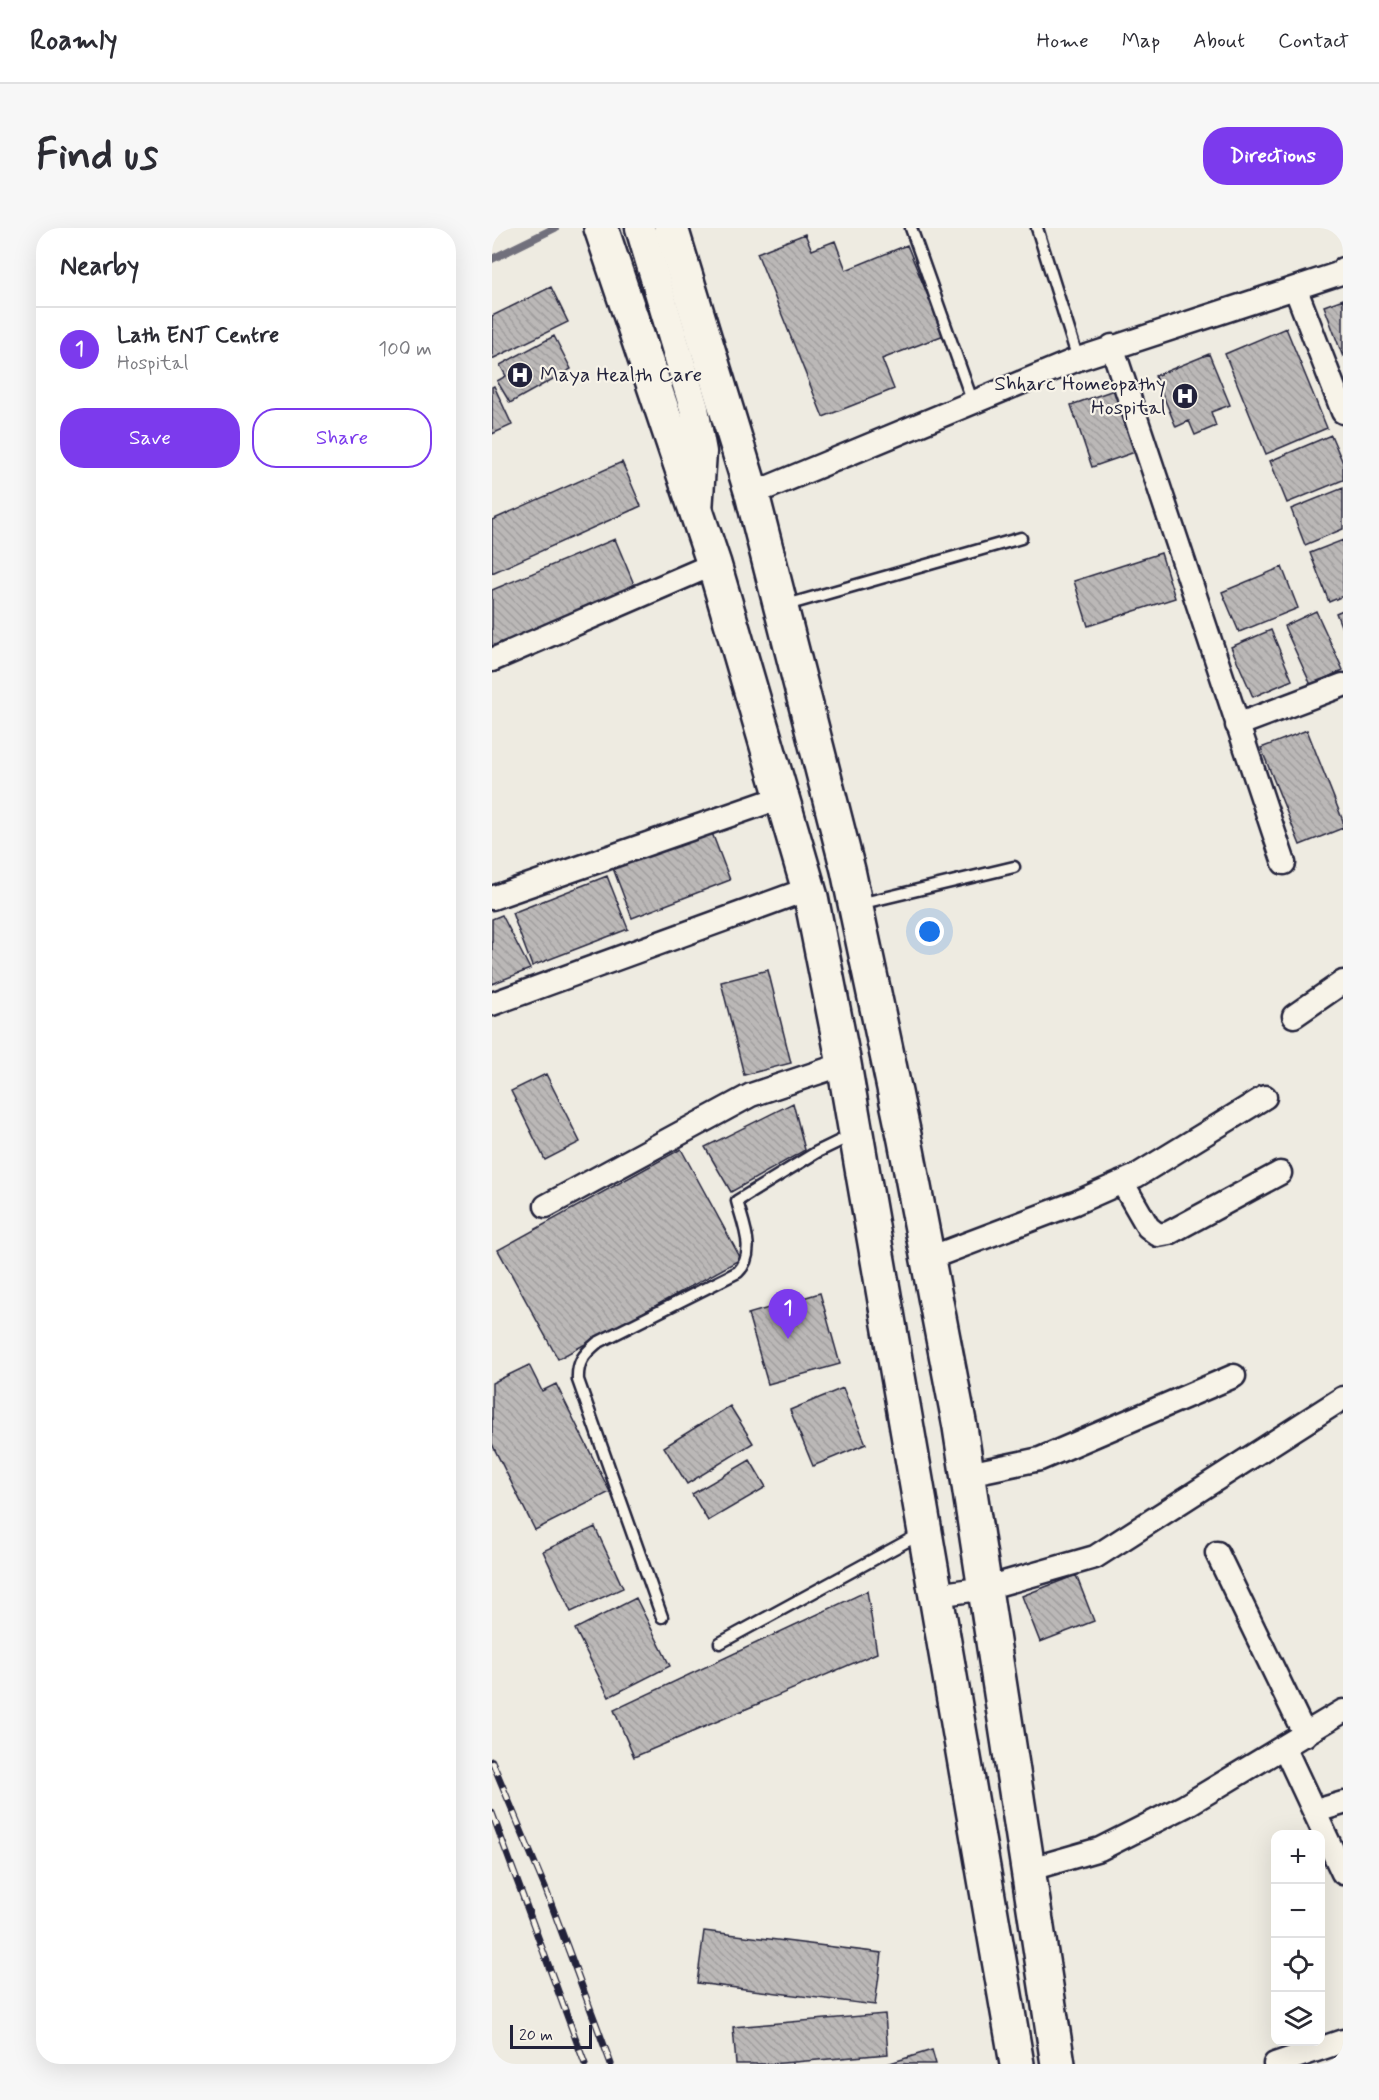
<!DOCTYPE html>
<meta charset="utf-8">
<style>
body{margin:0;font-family:Mynerve,sans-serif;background:#f7f7f7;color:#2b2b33}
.controls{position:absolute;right:18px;bottom:18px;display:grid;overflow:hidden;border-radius:12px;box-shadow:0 6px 24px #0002}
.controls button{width:54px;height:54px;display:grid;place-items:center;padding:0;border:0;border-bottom:2px solid #e1e1e2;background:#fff;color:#2b2b33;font:30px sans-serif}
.scale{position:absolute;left:18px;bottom:15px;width:82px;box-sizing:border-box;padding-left:6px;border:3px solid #22223b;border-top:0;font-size:16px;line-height:21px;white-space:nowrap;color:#22223b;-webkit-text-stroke:4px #f7f3e8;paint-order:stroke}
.you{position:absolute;left:438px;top:704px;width:21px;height:21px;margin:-15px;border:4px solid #fff;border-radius:50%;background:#1a73e8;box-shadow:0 0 0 9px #1a73e833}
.badge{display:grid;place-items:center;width:39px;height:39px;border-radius:50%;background:#7c3aed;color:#fff;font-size:20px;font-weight:700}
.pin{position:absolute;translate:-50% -50px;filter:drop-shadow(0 2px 3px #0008)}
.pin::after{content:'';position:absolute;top:32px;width:21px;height:18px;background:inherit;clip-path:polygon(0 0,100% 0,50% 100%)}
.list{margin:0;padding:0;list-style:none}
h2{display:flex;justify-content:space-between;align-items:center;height:78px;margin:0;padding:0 24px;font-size:26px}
h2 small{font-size:20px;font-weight:400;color:#7c7c81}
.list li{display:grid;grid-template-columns:39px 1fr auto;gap:18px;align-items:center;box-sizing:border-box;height:84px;padding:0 24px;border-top:2px solid #e1e1e2}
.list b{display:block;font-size:22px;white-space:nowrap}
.list p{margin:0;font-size:20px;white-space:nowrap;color:#7c7c81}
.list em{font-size:20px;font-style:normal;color:#7c7c81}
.actions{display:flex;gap:12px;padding:18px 24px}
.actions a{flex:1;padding:14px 0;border:2px solid #7c3aed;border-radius:24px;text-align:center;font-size:21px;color:#7c3aed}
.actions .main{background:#7c3aed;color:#fff}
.icon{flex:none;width:33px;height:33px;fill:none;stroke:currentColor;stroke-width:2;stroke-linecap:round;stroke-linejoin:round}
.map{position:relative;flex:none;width:851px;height:1836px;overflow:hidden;border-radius:24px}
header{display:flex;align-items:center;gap:36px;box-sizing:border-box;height:84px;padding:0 30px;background:#fff;border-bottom:2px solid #e1e1e2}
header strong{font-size:28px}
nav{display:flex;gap:33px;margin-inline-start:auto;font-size:21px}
.intro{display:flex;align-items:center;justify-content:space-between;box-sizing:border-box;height:144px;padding:0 36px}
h1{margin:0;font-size:42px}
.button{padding:15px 27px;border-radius:24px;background:#7c3aed;color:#fff;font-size:21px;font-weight:700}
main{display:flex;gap:36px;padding:0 36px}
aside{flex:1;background:#fff;border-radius:24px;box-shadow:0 6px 24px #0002}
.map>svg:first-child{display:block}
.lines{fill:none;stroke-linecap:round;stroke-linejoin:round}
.stream{stroke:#716f7b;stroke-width:8}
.building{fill:url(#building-back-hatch);stroke:#22223b;stroke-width:1.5}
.service-casing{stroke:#22223b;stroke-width:15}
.minor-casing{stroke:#22223b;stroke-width:27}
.tertiary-casing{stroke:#22223b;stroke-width:33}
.primary-casing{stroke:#22223b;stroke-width:38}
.service{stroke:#f7f3e8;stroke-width:10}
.minor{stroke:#f7f3e8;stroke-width:22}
.tertiary{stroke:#f7f3e8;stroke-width:28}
.primary{stroke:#f7f3e8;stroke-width:33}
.rail-casing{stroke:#22223b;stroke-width:7}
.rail{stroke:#f7f3e8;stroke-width:4.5;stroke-dasharray:14;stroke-linecap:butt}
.labels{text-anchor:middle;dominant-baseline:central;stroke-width:4.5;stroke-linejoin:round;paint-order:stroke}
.poi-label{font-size:21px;fill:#22223b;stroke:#f7f3e8;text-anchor:start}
</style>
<header>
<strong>Roamly</strong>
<nav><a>Home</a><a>Map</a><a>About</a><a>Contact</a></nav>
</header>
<div class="intro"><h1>Find us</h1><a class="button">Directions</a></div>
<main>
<aside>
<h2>Nearby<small></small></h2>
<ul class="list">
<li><span class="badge">1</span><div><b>Lath ENT Centre</b><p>Hospital</p></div><em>100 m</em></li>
</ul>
<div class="actions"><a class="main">Save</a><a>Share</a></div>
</aside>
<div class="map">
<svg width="851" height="1836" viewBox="0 0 851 1836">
<defs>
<pattern id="building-back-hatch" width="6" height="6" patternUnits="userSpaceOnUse" patternTransform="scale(1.5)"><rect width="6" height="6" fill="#bbb8b7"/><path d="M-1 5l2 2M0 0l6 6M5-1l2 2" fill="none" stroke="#a09e9e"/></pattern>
</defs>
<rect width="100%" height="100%" fill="#eeebe1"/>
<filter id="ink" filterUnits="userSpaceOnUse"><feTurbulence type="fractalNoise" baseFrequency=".0167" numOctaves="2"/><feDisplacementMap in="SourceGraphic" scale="12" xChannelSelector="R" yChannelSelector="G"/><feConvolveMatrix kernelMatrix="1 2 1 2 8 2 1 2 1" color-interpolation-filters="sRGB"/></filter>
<g filter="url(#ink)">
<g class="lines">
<!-- stream -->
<path class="stream" d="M0,31l63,-31"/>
</g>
<!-- building -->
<path class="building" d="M313,6l7,16 23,-9 11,29 61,-25 37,90 -62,24 12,30 -71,28 -66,-164z
M59,59l17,35 -76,37v-43z
M851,71v58l-19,-51z
M794,100l41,100 -61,26 -41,-100z
M62,108l17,33 -61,34 -13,-22 9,-5 -6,-11z
M717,126l21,51 -19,7 5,14 -21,9 -6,-14 -13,6 -21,-51z
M2,158l18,39 -20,9v-47z
M622,162l21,62 -43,15 -21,-62z
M839,207l12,28v17l-56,23 -17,-42z
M130,234l19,44 -149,67v-53z
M851,260v41l-38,16 -14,-36z
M123,311l21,50 -144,61v-60z
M851,312v56l-14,6 -19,-49z
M669,325l14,45 -87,28 -14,-45z
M790,339l16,41 -59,24 -17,-40z
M851,382v21l-7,-18z
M824,383l27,59 -32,15 -27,-59z
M779,402l21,50 -39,17 -22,-50z
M815,502l36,91v7l-43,17 -39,-97z
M217,597l21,55 -98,38 -21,-55z
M115,648l21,53 -96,37 -20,-53z
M10,687l28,54 -38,15v-65z
M276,742l23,93 -47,12 -23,-93z
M54,846l34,68 -35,18 -34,-69z
M301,875l12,47 -74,42 -26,-45z
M189,921l60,110 -183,100 -60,-109z
M328,1065l20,71 -72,20 -20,-70z
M37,1137l13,26 14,-7 54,108 -75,38 -43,-86v-61z
M351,1160l23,56 -53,22 -23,-56z
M238,1178l23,37 -66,41 -23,-37z
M258,1232l16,27 -58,34 -16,-27z
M103,1299l28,61 -52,24 -28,-61z
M584,1347l18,46 -54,21 -18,-46z
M375,1363l10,62 -243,104 -20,-47z
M144,1370l34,68 -61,31 -34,-68z
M212,1703l178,22 -7,52 -178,-22z
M393,1786l3,40 -117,10h-35l-3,-37z
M440,1822l4,14h-49z"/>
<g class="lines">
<defs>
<path id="service" d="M419,0l62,175
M545,0l41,131
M291,378l238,-68
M367,676l155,-37
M170,1389l-84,-237c-1,-18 6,-26 19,-37l141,-71c19,-19 5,-48 -1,-71l80,-49 35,-17
M228,1415l202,-110"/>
<path id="minor" d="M804,62l47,122
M620,118l172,517
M260,266l326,-135 263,-86 2,-4
M0,432l222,-96
M745,497l106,-40
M0,670l290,-101
M0,776l316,-115
M802,788l49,-34
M630,954l26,45 10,8 11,-2 111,-60
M54,978l205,-111 93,-31
M435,1031l148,-56 61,-27 129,-79
M476,1246l72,-15 194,-83
M725,1325l88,182
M444,1367l50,-7 109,-31 248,-159
M792,1519l59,126
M824,1583l27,-8
M535,1642l73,-21 85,-43 158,-95
M783,1836l68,-23"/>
<path id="tertiary" d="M148,0l54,180 8,44 -4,59"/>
<path id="primary" d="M109,0l113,336 97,333 33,167 173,1000
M179,0l81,266 96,376 57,270 55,287 98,637"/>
</defs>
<!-- service casing -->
<use href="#service" class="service-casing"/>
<!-- minor casing -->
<use href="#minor" class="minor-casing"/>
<!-- tertiary casing -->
<use href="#tertiary" class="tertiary-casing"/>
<!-- primary casing -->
<use href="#primary" class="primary-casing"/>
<!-- service -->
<use href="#service" class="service"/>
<!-- minor -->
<use href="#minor" class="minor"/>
<!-- tertiary -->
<use href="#tertiary" class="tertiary"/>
<!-- primary -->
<use href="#primary" class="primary"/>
<defs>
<path id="rail" d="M0,1533l54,129 65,174
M0,1585l93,251"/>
</defs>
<!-- rail casing -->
<use href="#rail" class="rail-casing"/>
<!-- rail -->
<use href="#rail" class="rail"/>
</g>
</g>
<!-- icons -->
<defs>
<symbol id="hospital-disc" viewBox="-11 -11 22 22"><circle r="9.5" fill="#22223b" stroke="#f7f3e8"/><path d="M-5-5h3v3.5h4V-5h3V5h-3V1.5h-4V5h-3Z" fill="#fff"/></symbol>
</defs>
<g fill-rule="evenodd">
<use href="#hospital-disc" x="13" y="132" width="30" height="30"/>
<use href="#hospital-disc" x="678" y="153" width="30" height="30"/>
</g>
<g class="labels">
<!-- poi labels -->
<g class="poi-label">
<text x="48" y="147">Maya Health Care</text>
<text x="674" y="156" text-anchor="end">Shharc Homeopathy<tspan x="674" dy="24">Hospital</tspan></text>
</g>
</g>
</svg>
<div class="controls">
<button>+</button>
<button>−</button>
<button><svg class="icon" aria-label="locate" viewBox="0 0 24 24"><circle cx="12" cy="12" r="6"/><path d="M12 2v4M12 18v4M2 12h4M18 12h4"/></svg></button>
<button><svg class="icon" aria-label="layers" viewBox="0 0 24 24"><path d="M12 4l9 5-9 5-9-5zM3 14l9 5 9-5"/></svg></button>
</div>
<div class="scale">20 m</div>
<div class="you"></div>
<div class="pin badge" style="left:296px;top:1111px">1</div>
</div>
</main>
